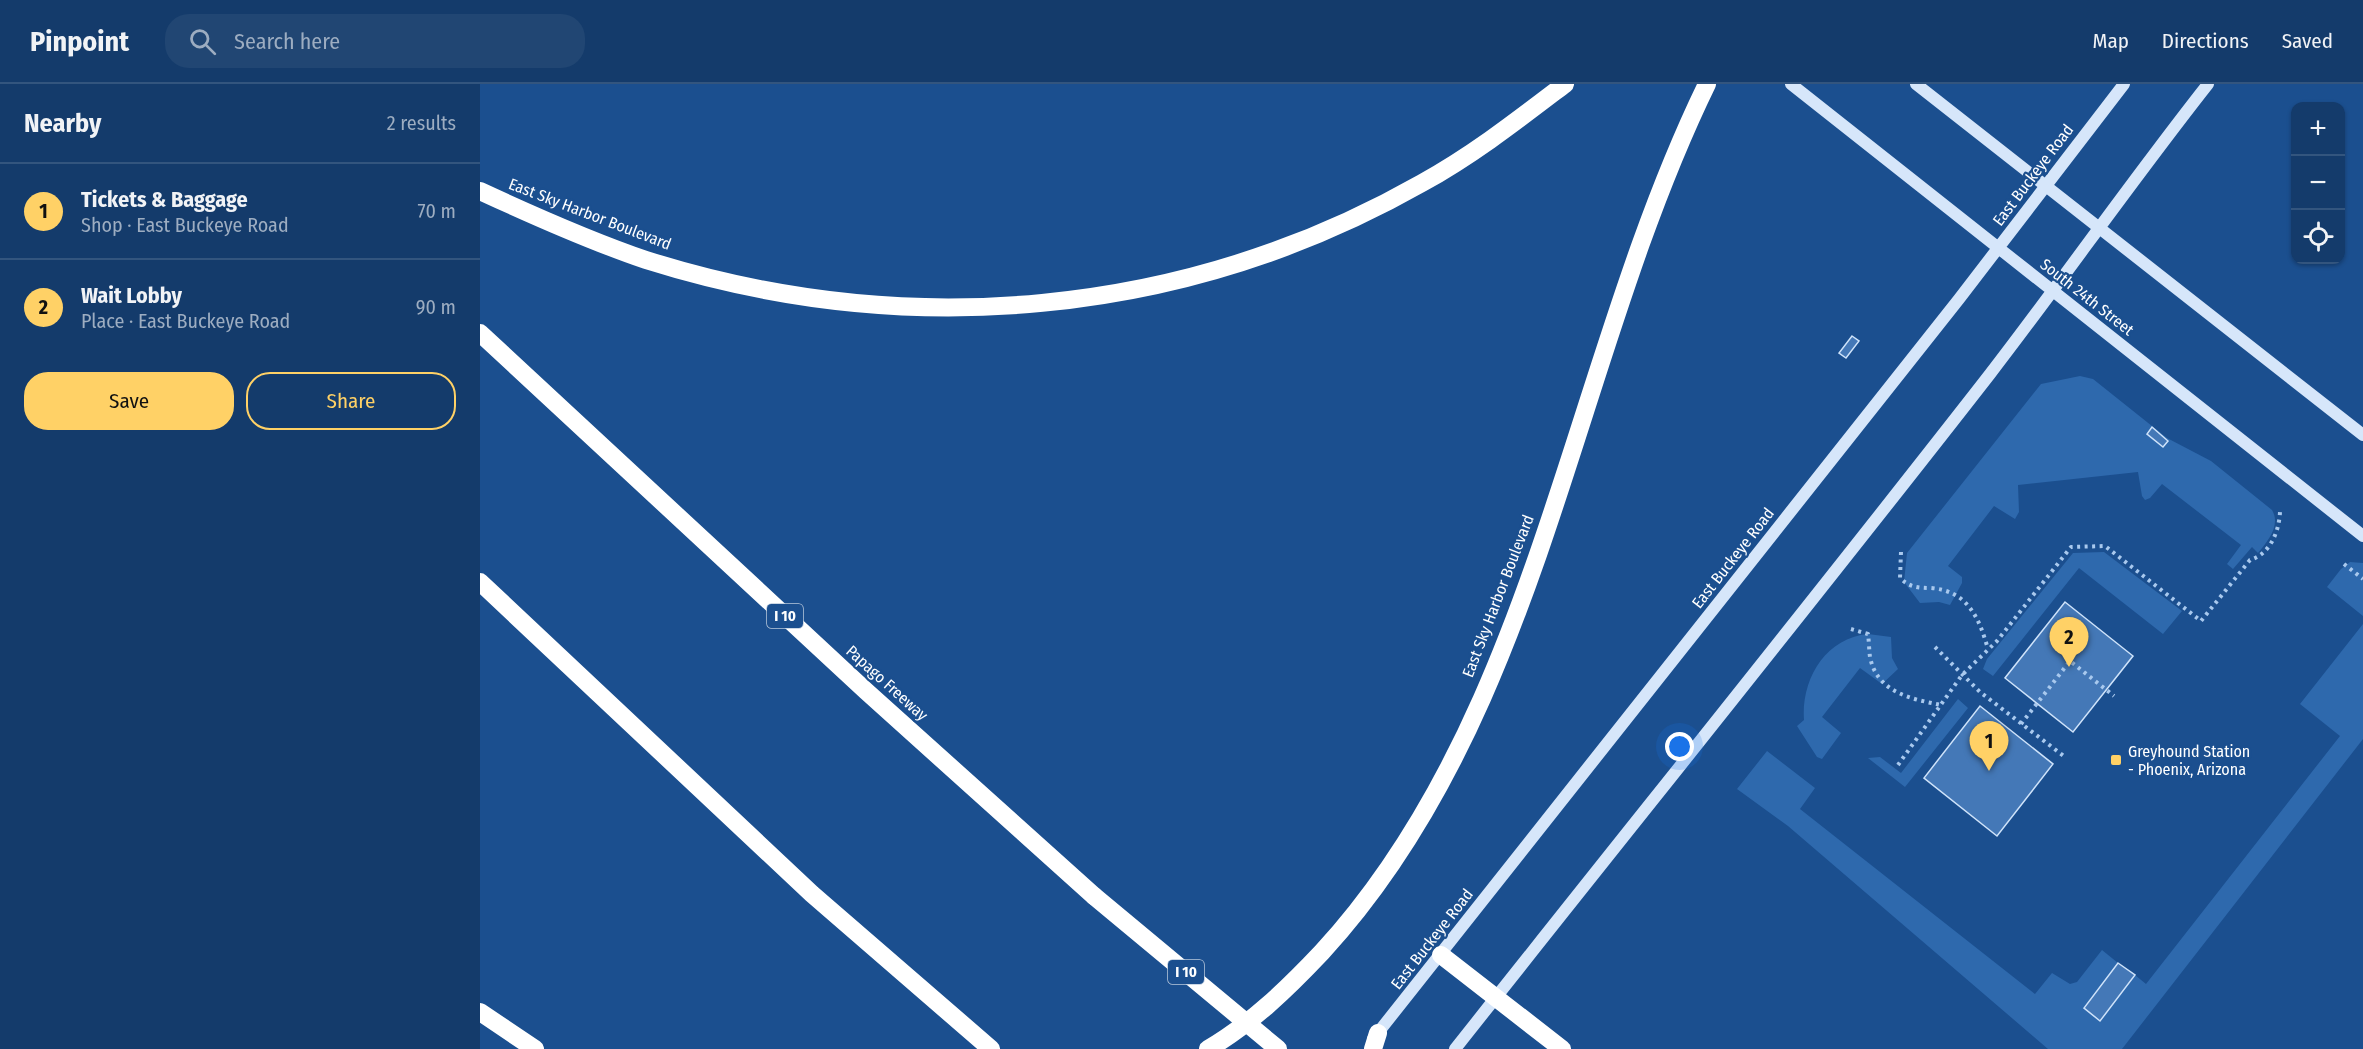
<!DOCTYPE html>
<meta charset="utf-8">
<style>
body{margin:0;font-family:"Fira Sans Condensed",sans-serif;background:#214673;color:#f1f3f6}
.controls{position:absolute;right:18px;top:18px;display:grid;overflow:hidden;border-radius:12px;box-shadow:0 2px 4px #0004}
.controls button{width:54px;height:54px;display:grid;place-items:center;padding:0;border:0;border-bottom:2px solid #33557e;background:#143b6b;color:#f1f3f6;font:30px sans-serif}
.you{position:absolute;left:1200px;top:663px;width:21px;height:21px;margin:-15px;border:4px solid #fff;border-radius:50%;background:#1a73e8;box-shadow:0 0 0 9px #1a73e833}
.badge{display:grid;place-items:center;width:39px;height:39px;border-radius:50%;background:#ffd166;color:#111;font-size:20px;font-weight:700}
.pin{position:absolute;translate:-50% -50px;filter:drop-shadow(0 2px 3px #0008)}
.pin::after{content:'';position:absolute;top:32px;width:21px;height:18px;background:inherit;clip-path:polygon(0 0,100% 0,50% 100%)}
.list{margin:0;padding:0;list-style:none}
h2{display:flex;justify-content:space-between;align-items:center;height:78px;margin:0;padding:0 24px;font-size:26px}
h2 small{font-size:20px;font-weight:400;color:#9dadc1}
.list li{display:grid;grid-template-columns:39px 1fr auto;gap:18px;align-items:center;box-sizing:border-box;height:96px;padding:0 24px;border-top:2px solid #33557e}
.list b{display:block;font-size:22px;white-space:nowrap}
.list p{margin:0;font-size:20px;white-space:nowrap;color:#9dadc1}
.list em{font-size:20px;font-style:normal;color:#9dadc1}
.actions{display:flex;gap:12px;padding:18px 24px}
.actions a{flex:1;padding:14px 0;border:2px solid #ffd166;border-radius:24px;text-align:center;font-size:21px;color:#ffd166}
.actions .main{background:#ffd166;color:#111}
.icon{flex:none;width:33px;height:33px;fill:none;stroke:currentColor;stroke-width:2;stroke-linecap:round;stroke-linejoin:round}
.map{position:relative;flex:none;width:1883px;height:965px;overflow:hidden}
header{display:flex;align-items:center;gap:36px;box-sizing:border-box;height:84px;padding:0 30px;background:#143b6b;border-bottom:2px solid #33557e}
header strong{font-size:28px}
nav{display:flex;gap:33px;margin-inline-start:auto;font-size:21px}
.search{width:420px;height:54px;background:#214673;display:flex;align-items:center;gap:15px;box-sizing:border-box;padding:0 21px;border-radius:24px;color:#9dadc1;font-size:22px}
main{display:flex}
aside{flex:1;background:#143b6b}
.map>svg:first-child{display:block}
.green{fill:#2e69ad}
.building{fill:#4478b7;stroke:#cfe3fa;stroke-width:1.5}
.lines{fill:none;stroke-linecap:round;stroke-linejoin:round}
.path{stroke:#a9c9ee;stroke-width:4;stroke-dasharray:3 4.5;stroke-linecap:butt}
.secondary{stroke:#d6e6fa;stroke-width:12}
.highway{stroke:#fff;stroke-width:18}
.highway-bridge{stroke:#fff;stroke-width:18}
.poi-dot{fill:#ffd166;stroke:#1b4f8f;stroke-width:2}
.labels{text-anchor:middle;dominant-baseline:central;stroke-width:4.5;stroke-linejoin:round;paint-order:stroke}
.shield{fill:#1b4f8f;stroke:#bbcadd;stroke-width:1.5}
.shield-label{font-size:15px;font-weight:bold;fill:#fff}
.street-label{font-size:16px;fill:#fff;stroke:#1b4f8f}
.poi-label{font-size:16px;fill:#fff;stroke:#1b4f8f;text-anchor:start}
</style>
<header>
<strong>Pinpoint</strong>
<div class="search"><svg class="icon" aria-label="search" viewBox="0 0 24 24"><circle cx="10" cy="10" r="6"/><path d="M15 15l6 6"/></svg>Search here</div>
<nav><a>Map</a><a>Directions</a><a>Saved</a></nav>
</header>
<main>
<aside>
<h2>Nearby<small>2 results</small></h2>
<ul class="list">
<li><span class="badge">1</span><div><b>Tickets &amp; Baggage</b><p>Shop · East Buckeye Road</p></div><em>70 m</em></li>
<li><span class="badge">2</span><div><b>Wait Lobby</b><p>Place · East Buckeye Road</p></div><em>90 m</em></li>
</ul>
<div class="actions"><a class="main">Save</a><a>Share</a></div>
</aside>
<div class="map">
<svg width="1883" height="965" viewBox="0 0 1883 965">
<rect width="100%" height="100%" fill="#1b4f8f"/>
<!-- green -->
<path class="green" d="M1600,292l13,3 74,59 44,23 61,49c9,15 -4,31 -14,43l-6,-6 -19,22 -6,-5 14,-19 -79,-61 -12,14 -5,2 -3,-4 -4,-24 -120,13 1,27 -4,7 -21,-13 -46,60 14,11v6l-12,22 -11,-3 -19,1 -16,-21 3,-29 134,-169z
M1624,468l78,59 -19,23 -84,-66 -86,108 -10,-7 4,-10 86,-106z
M1870,478l13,1v53l-36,-29 14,-18z
M1883,540v115l-241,310h-74l-260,-223 -51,-37 30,-38 48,37 -15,21 235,185 17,-21 18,11 7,-2 25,-32 16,13 -34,45 16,13 35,-46 11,9 194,-248 -40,-32z
M1388,550l23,3 1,21 6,11 -16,15 -22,-16 -38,49 19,16 -19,26 -5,-2 -20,-31 7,-6c-3,-40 21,-82 64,-86z
M1478,615l10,9 -63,79 -37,-29 12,-1 21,16z"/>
<!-- building -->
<path class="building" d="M1372,252l7,5 -13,17 -7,-5z
M1672,343l16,14 -5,6 -16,-13z
M1585,518l68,54 -60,76 -68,-54z
M1500,622l73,58 -56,72 -73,-58z
M1638,879l17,12 -35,46 -16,-13z"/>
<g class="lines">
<!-- path -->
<path class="path" d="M1421,468l-1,26c9,9 18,10 31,10 37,3 48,30 57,61
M1864,480l19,15
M1371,545l17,5c1,7 1,16 2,23 7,36 42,42 71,48
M1455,563l45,45 85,65
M1541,640l49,-63 44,35
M1418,681l64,-90 35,-34 74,-94 34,-1 96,75 49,-61c20,-6 29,-28 30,-48"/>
<!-- secondary -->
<path class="secondary" d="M1311,0l572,452
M1436,0l447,351
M893,955l586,-740 165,-215
M975,965c178,-225 359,-449 535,-675 74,-96 143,-195 218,-290"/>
<!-- highway -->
<path class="highway" d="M0,107c54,25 110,50 166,69 260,82 538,58 776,-77 51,-28 97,-64 143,-99
M0,249l386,358 228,205
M0,498l332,312 179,155
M961,871l121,94
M0,928l55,37
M728,965c43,-25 80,-61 114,-97 218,-237 248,-587 385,-868
M893,965l5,-16"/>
<!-- highway-bridge -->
<path class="highway-bridge" d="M614,812l184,153"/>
</g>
<!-- markers -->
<rect class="poi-dot" x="1630" y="670" width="12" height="12" rx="3"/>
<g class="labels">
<!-- shield labels -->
<g class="shield">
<rect x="287" y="520" width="36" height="24" rx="4.5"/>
<rect x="688" y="876" width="36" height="24" rx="4.5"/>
</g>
<g class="shield-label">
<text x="305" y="532">I 10</text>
<text x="706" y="888">I 10</text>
</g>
<!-- street labels -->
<g class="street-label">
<text transform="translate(1553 91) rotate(-53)">East Buckeye Road</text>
<text transform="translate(110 130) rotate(21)">East Sky Harbor Boulevard</text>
<text transform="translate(1607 213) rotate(38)">South 24th Street</text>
<text transform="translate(1253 474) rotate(-52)">East Buckeye Road</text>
<text transform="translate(1018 512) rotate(-69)">East Sky Harbor Boulevard</text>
<text transform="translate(407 599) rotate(42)">Papago Freeway</text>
<text transform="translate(952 855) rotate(-52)">East Buckeye Road</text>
</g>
<!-- poi labels -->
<g class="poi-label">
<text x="1648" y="667">Greyhound Station<tspan x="1648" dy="18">- Phoenix, Arizona</tspan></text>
</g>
</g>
</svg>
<div class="controls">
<button>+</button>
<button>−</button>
<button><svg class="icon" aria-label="locate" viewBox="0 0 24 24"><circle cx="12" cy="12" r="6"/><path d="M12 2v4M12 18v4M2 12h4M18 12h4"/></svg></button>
</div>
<div class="you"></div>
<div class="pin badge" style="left:1509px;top:687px">1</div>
<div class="pin badge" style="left:1589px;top:583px">2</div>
</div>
</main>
